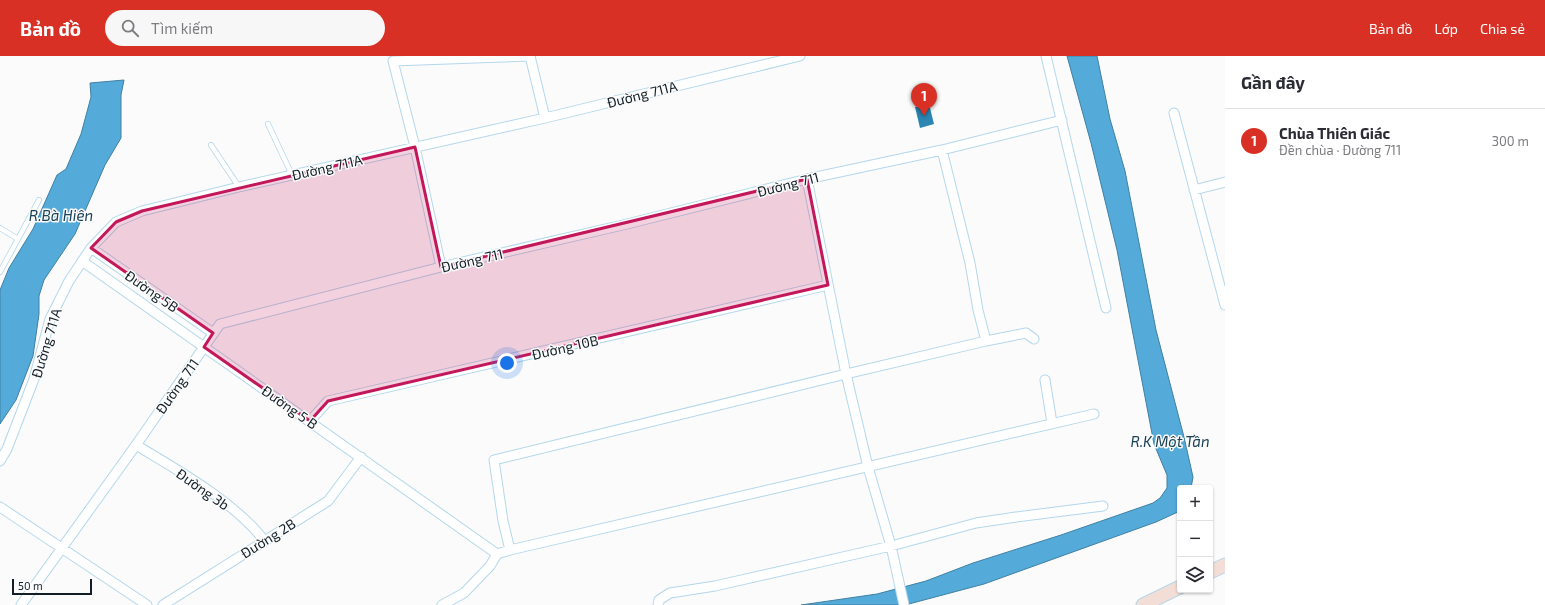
<!DOCTYPE html>
<html lang="vi">
<meta charset="utf-8">
<style>
body{margin:0;font-family:"Exo 2",sans-serif;background:#f7f7f7;color:#2b2b33}
.controls{position:absolute;right:12px;bottom:12px;display:grid;overflow:hidden;border-radius:4px;box-shadow:0 1px 3px #0004}
.controls button{width:36px;height:36px;display:grid;place-items:center;padding:0;border:0;border-bottom:1px solid #e1e1e2;background:#fff;color:#2b2b33;font:20px sans-serif}
.scale{position:absolute;left:12px;bottom:10px;width:80px;box-sizing:border-box;padding-left:4px;border:2px solid #111e26;border-top:0;font-size:11px;line-height:14px;white-space:nowrap;color:#111e26;-webkit-text-stroke:3px #fbfbfb;paint-order:stroke}
.you{position:absolute;left:507px;top:307px;width:14px;height:14px;margin:-10px;border:3px solid #fff;border-radius:50%;background:#1a73e8;box-shadow:0 0 0 6px #1a73e833}
.badge{display:grid;place-items:center;width:26px;height:26px;border-radius:50%;background:#d93025;color:#fff;font-size:13px;font-weight:700}
.pin{position:absolute;translate:-50% -33px;filter:drop-shadow(0 1px 2px #0008)}
.pin::after{content:'';position:absolute;top:21px;width:14px;height:12px;background:inherit;clip-path:polygon(0 0,100% 0,50% 100%)}
.list{margin:0;padding:0;list-style:none}
h2{display:flex;justify-content:space-between;align-items:center;height:52px;margin:0;padding:0 16px;font-size:17px}
h2 small{font-size:13px;font-weight:400;color:#7c7c81}
.list li{display:grid;grid-template-columns:26px 1fr auto;gap:12px;align-items:center;box-sizing:border-box;height:64px;padding:0 16px;border-top:1px solid #e1e1e2}
.list b{display:block;font-size:15px;white-space:nowrap}
.list p{margin:0;font-size:13px;white-space:nowrap;color:#7c7c81}
.list em{font-size:13px;font-style:normal;color:#7c7c81}
.icon{flex:none;width:22px;height:22px;fill:none;stroke:currentColor;stroke-width:2;stroke-linecap:round;stroke-linejoin:round}
.map{position:relative;flex:none;width:1225px;height:549px;overflow:hidden}
header{display:flex;align-items:center;gap:24px;box-sizing:border-box;height:56px;padding:0 20px;background:#d93025;color:#fff}
header strong{font-size:19px}
nav{display:flex;gap:22px;margin-inline-start:auto;font-size:14px}
.search{width:280px;height:36px;background:#f7f7f7;display:flex;align-items:center;gap:10px;box-sizing:border-box;padding:0 14px;border-radius:22px;color:#7c7c81;font-size:15px}
main{display:flex}
aside{flex:1;background:#fff}
.map>svg:first-child{display:block}
.water{fill:#54aad9;stroke:#4080a3}
.building{fill:#2b86b2}
.lines{fill:none;stroke-linecap:round;stroke-linejoin:round}
.service-casing{stroke:#b4d7ec;stroke-width:6}
.minor-casing{stroke:#b4d7ec;stroke-width:11}
.secondary-casing{stroke:#b4d7ec;stroke-width:15}
.service{stroke:#fff;stroke-width:4.5}
.minor{stroke:#fff;stroke-width:9}
.secondary{stroke:#f2ddd7;stroke-width:13}
.marked{fill:#c2185b;fill-opacity:0.2;stroke:#c2185b;stroke-width:3;stroke-linejoin:round}
.labels{text-anchor:middle;dominant-baseline:central;stroke-width:3;stroke-linejoin:round;paint-order:stroke}
.street-label{font-size:14px;fill:#111e26;stroke:#fbfbfb}
.water-label{font-size:15px;font-style:italic;fill:#1b4155;stroke:#fbfbfb}
</style>
<header>
<strong>Bản đồ</strong>
<div class="search"><svg class="icon" aria-label="search" viewBox="0 0 24 24"><circle cx="10" cy="10" r="6"/><path d="M15 15l6 6"/></svg>Tìm kiếm</div>
<nav><a>Bản đồ</a><a>Lớp</a><a>Chia sẻ</a></nav>
</header>
<main>
<div class="map">
<svg width="1225" height="549" viewBox="0 0 1225 549">
<rect width="100%" height="100%" fill="#fbfbfb"/>
<!-- water -->
<path class="water" d="M1067,0h30l13,63 15,52 31,159 28,107 9,40 -2,11h-11v23l-24,11 -172,62 -79,21h-104l76,-11 49,-13 47,-18 88,-28 92,-32 7,-5 7,-10v-13l-13,-31 -37,-194 -26,-107z
M124,24l-3,15v43l-16,27 -30,69 -31,46 -5,16v18l-6,42 -17,44 -16,24v-134l9,-22 24,-39 24,-54 9,-6 15,-35 10,-37 -1,-14z"/>
<!-- building -->
<path class="building" d="M929,48l5,20 -14,4 -5,-21z"/>
<g class="lines">
<defs>
<path id="service" d="M268,68l24,51
M211,89l28,42
M0,172l18,11 -18,33
M18,183l21,-39"/>
<path id="minor" d="M530,0l15,62
M1046,0l60,252
M1174,57l51,192
M942,94l28,113 8,47 8,31
M807,123l39,195 22,93 23,79 13,59
M1194,134l31,-8
M91,192l122,85
M82,205l415,293
M441,211l-26,-120 -22,-86 137,-5
M1045,324l7,43
M310,365l18,-20 500,-116
M136,389c43,26 97,56 128,95
M0,405l7,-12 27,-70 16,-60 19,-38 22,-33 25,-26 26,-11 97,-24 306,-69 255,-62
M0,451l147,98
M510,494l584,-136
M497,498l13,-4 -7,-29 -9,-61 352,-86 140,-33 40,-8 8,6
M21,549l115,-160 84,-121 221,-57 186,-43 180,-45 135,-29 120,-30
M163,549l165,-104 33,-44
M442,549l22,-12 26,-27 7,-12
M658,549l1,-5 11,-7 45,-7 176,-40 85,-23 40,-6 87,-11"/>
<path id="secondary" d="M1210,516l15,-7
M1143,549l37,-18"/>
</defs>
<!-- service casing -->
<use href="#service" class="service-casing"/>
<!-- minor casing -->
<use href="#minor" class="minor-casing"/>
<!-- secondary casing -->
<use href="#secondary" class="secondary-casing"/>
<!-- service -->
<use href="#service" class="service"/>
<!-- minor -->
<use href="#minor" class="minor"/>
<!-- secondary -->
<use href="#secondary" class="secondary"/>
</g>
<!-- marked area -->
<path class="marked" d="M415,91l26,120 366,-88 21,106 -500,116 -18,20 -106,-74 9,-14 -122,-85 25,-26 26,-11z"/>
<g class="labels">
<!-- street labels -->
<g class="street-label">
<text transform="translate(642 38) rotate(-14)">Đường 711A</text>
<text transform="translate(327 111) rotate(-13)">Đường 711A</text>
<text transform="translate(788 128) rotate(-14)">Đường 711</text>
<text transform="translate(472 204) rotate(-13)">Đường 711</text>
<text transform="translate(152 235) rotate(35)">Đường 5B</text>
<text transform="translate(46 287) rotate(-73)">Đường 711A</text>
<text transform="translate(565 291) rotate(-13)">Đường 10B</text>
<text transform="translate(177 330) rotate(-55)">Đường 711</text>
<text transform="translate(290 351) rotate(35)">Đường 5 B</text>
<text transform="translate(203 433) rotate(35)">Đường 3b</text>
<text transform="translate(268 482) rotate(-32)">Đường 2B</text>
</g>
<!-- water labels -->
<g class="water-label">
<text x="61" y="159">R.Bà Hiên</text>
<text x="1170" y="385">R.K Một Tần</text>
</g>
</g>
</svg>
<div class="controls">
<button>+</button>
<button>−</button>
<button><svg class="icon" aria-label="layers" viewBox="0 0 24 24"><path d="M12 4l9 5-9 5-9-5zM3 14l9 5 9-5"/></svg></button>
</div>
<div class="scale">50 m</div>
<div class="you"></div>
<div class="pin badge" style="left:924px;top:60px">1</div>
</div>
<aside>
<h2>Gần đây<small></small></h2>
<ul class="list">
<li><span class="badge">1</span><div><b>Chùa Thiên Giác</b><p>Đền chùa · Đường 711</p></div><em>300 m</em></li>
</ul>
</aside>
</main>
